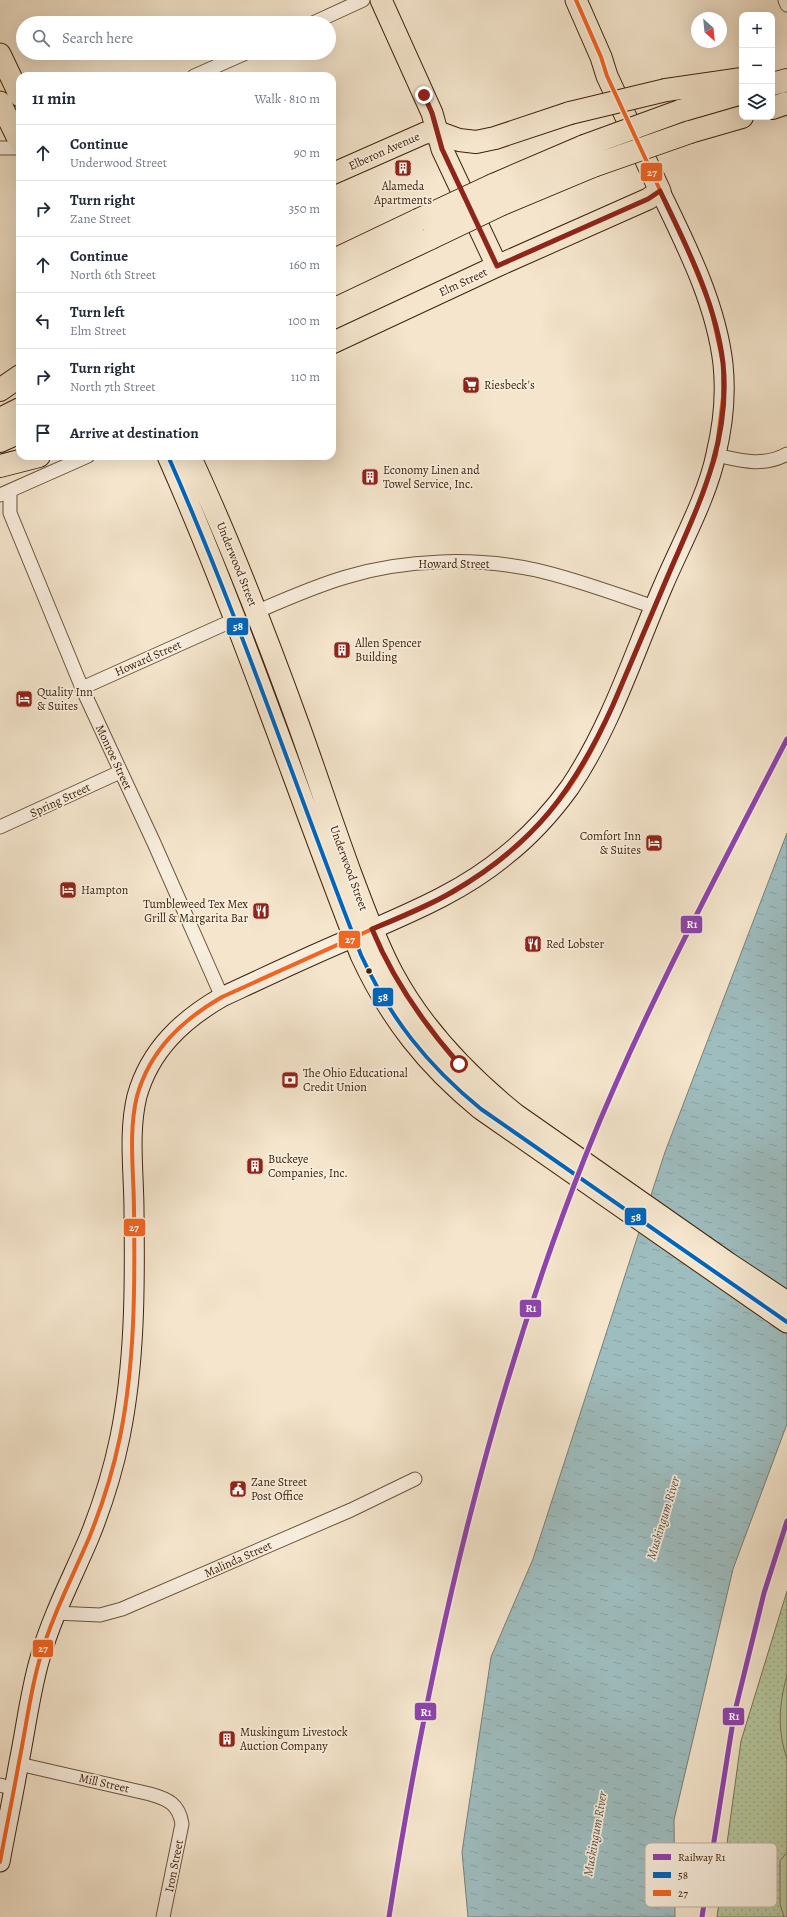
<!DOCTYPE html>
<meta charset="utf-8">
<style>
body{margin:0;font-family:Alegreya,serif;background:#f2f2f3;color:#1f2937}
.controls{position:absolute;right:12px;top:12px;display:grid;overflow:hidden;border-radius:8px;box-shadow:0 4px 16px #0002}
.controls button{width:36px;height:36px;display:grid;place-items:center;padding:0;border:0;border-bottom:1px solid #e0e1e3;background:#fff;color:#1f2937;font:20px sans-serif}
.compass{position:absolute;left:691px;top:12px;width:36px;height:36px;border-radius:50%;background:#fff;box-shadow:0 4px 16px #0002;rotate:153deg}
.stop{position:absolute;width:12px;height:12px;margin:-9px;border:3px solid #8f2418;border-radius:50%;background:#fff}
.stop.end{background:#8f2418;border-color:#fff;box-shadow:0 1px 4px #0008}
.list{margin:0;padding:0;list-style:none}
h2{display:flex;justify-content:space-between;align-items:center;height:52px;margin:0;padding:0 16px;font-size:17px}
h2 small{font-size:13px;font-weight:400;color:#747a83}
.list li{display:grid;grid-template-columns:26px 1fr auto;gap:12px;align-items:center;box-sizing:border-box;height:56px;padding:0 16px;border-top:1px solid #e0e1e3}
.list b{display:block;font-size:15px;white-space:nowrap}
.list p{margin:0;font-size:13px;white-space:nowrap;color:#747a83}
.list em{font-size:13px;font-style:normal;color:#747a83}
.icon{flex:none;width:22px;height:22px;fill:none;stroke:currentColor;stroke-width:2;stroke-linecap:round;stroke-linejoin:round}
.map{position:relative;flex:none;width:787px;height:1917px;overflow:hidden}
.search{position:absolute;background:#fff;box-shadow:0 4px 16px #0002;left:16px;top:16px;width:320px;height:44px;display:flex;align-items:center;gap:10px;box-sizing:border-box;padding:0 14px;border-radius:22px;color:#747a83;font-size:15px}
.panel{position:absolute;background:#fff;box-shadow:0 4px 16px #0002;left:16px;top:72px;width:320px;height:388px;border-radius:12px}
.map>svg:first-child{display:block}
.grass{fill:url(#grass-dots);stroke:#7a7454}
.pitch{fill:#b5c69d;stroke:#7a7454}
.water{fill:url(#water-ripples);stroke:#787f77}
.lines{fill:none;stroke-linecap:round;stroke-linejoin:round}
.street-casing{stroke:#6d533b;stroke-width:15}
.secondary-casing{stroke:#40220b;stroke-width:21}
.primary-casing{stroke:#40220b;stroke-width:23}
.highway-casing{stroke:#40220b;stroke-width:24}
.street{stroke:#f8eede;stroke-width:13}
.secondary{stroke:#f8eede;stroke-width:19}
.primary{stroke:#f4e5cc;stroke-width:21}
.highway{stroke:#f4e5cc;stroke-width:22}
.highway-bridge-casing{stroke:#40220b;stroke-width:24;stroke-linecap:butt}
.highway-bridge{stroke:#f4e5cc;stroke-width:22}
.bus-1-casing{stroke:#f8eede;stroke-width:7}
.bus-2-casing{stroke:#f8eede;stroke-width:7}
.bus-1{stroke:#0065bd;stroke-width:4}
.bus-2{stroke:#f26522;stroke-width:4}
.rail-1-casing{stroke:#f8eede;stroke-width:8}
.rail-1{stroke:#8e44ad;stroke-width:5}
.route{stroke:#8f2418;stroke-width:5}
.bus-dot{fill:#40220b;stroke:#f8eede;stroke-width:1.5}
.labels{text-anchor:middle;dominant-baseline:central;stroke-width:3.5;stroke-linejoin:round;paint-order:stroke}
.street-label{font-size:12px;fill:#40220b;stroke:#f8eede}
.poi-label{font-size:12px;fill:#40220b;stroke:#f8eede;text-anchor:start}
.water-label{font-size:13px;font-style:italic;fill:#5c5041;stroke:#f8eede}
.key{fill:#f8eede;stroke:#c1b19f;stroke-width:1}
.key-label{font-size:11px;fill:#40220b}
.line-badge{stroke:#f8eede;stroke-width:1.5}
.badge-label{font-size:11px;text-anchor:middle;font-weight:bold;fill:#fff}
</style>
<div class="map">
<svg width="787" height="1917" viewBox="0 0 787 1917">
<defs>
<pattern id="grass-dots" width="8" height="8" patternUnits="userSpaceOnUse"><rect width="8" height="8" fill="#b5c69d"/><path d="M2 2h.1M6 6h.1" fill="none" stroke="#9daa86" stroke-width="1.8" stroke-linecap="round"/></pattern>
<pattern id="water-ripples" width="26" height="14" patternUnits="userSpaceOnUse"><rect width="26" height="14" fill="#9ebdbf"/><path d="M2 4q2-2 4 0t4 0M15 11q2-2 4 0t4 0" fill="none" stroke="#89a2a3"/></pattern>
</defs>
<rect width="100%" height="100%" fill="#f4e5cc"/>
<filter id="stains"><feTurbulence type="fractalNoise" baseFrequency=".005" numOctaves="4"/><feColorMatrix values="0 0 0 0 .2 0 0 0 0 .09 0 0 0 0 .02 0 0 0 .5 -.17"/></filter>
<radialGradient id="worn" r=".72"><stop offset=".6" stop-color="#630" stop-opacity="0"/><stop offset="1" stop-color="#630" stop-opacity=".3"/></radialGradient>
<!-- grass -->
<path class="grass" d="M787,1591v326h-70l24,-176z"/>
<!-- pitch -->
<path class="pitch" d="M787,1675v84c-10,-30 -8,-54 0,-84z
M787,1852v65h-3l-4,-13v-43z"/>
<!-- water -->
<path class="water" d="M787,833v591l-54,145 -59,251 1,97h-207l-6,-65 29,-195 42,-98 132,-407z"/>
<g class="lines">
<defs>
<path id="street" d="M785,0l2,5
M313,23l50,-23
M194,76l52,-23
M0,148h20
M716,455c26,6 47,12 71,-1
M10,491v22l72,175 72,155 68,154
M0,495l88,-39
M256,612c30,-13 59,-26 90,-35 59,-18 130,-20 190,-7 40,9 79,24 118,37
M82,688l154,-69
M0,827l120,-55
M55,1613l45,2 22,-6 229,-99 64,-31
M19,1764l131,30c18,5 29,10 32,30l-19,93
M0,1785l14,4"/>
<path id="secondary" d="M0,1862c6,-33 13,-66 19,-100 7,-34 11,-70 21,-104 12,-42 32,-80 49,-120 13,-32 24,-67 31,-101 15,-74 15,-151 14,-226 0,-38 -6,-78 3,-115 13,-46 45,-76 85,-99 45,-21 89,-42 135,-61 52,-23 103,-43 148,-80 24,-19 47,-44 65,-69 41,-61 64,-134 93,-201 17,-40 45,-91 53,-132 7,-29 10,-61 7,-90 -7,-61 -37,-119 -63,-173"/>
<path id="primary" d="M381,0l51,113 10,36 55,117
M0,54l20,42
M0,102l20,41
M332,174l93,-41 12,-1
M332,343l165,-77 151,-67 12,-8 -53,-115 -6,-19 -25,-57
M168,456c72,163 128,333 193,499 29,63 66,110 120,154l306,213
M190,456c41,88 76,179 109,270 18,50 34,99 52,148 13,34 25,69 42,100 30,56 74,101 122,140l213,149 59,39"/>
<path id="highway" d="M772,84l15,-4
M666,90l76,-11
M772,108l15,-5
M680,111l62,-18
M437,132l22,8 17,2 19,-4 75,-25
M690,132l52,-15
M493,185l91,-39
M502,204l91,-38
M332,261l86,-41
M332,285l99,-47
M0,390l20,-14
M0,419l20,-10
M0,441l20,-9
M0,466l39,-10"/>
</defs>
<!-- street casing -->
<use href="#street" class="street-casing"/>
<!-- secondary casing -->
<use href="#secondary" class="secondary-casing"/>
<!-- primary casing -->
<use href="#primary" class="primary-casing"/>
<!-- highway casing -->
<use href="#highway" class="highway-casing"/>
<!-- street -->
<use href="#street" class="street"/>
<!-- secondary -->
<use href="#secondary" class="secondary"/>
<!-- primary -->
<use href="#primary" class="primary"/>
<!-- highway -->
<use href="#highway" class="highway"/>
<defs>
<path id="highway-bridge" d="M570,113l96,-23
M584,146l96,-35
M593,166l97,-34
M418,220l75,-35
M431,238l71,-34"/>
</defs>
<!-- highway-bridge casing -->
<use href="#highway-bridge" class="highway-bridge-casing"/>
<!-- highway-bridge -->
<use href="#highway-bridge" class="highway-bridge"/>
<defs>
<path id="bus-1" d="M168,456c72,163 128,333 193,499 29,63 66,110 120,154l306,213"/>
<path id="bus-2" d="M0,1862c6,-33 13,-66 19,-100 7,-34 11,-70 21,-104 12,-42 32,-80 49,-120 13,-32 24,-67 31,-101 15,-74 15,-151 14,-226 0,-38 -6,-78 3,-115 13,-46 45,-76 85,-99l230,-104c45,-28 85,-61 116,-104 29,-41 46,-88 66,-133 22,-54 45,-108 69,-162l13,-39 7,-58v-34l-9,-41 -4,-17 -24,-59 -79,-170 -6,-19 -25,-57"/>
</defs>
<!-- bus-1 casing -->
<use href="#bus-1" class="bus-1-casing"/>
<!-- bus-2 casing -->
<use href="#bus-2" class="bus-2-casing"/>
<!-- bus-1 -->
<use href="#bus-1" class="bus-1"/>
<!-- bus-2 -->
<use href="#bus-2" class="bus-2"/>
<defs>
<path id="rail-1" d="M389,1917c41,-261 100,-519 198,-765 57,-142 130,-277 200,-413
M702,1917l32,-202 30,-122 23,-72"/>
</defs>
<!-- rail-1 casing -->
<use href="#rail-1" class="rail-1-casing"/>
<!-- rail-1 -->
<use href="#rail-1" class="rail-1"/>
</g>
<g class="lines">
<!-- route -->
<path class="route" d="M424,95l8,18 10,36 55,117 151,-67 12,-8c26,54 56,112 63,172 8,77 -24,141 -53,208 -19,45 -38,89 -57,134 -38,84 -79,140 -161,187 -25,15 -53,26 -80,37 21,51 51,94 87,135"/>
</g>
<!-- icons -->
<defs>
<symbol id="building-square" viewBox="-11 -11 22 22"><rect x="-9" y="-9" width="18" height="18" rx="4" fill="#8f2418" stroke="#f8eede"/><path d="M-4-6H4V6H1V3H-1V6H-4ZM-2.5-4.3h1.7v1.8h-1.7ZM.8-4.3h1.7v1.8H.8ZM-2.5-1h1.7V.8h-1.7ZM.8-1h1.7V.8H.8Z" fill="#fff"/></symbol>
<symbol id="supermarket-square" viewBox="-11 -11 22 22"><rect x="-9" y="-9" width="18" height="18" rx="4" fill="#8f2418" stroke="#f8eede"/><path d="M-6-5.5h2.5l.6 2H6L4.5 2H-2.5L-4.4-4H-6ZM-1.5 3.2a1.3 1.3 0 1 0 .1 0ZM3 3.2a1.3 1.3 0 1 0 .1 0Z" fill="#fff"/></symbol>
<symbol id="hotel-square" viewBox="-11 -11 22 22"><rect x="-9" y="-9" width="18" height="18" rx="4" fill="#8f2418" stroke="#f8eede"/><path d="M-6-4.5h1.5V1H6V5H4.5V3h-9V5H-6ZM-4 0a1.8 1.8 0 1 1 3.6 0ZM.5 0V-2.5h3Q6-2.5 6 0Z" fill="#fff"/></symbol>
<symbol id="restaurant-square" viewBox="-11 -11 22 22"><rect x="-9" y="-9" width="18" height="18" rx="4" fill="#8f2418" stroke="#f8eede"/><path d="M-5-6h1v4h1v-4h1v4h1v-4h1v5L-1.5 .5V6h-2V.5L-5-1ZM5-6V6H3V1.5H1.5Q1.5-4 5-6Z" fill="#fff"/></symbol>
<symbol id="bank-square" viewBox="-11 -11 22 22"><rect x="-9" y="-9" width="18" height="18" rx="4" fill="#8f2418" stroke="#f8eede"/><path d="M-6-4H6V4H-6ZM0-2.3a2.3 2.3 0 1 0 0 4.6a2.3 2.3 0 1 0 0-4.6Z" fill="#fff"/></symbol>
<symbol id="civic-square" viewBox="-11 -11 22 22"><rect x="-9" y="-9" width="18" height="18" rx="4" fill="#8f2418" stroke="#f8eede"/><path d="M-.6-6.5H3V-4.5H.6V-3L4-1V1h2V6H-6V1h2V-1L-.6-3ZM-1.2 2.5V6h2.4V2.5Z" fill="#fff"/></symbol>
</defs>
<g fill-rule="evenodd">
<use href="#building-square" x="393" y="158" width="20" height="20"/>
<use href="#supermarket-square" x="461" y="375" width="20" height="20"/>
<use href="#building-square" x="360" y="467" width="20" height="20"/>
<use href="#building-square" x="332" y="640" width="20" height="20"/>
<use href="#hotel-square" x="14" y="689" width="20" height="20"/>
<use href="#hotel-square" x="644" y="833" width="20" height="20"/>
<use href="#hotel-square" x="58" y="880" width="20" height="20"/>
<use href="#restaurant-square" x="251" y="901" width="20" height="20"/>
<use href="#restaurant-square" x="523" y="934" width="20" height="20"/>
<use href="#bank-square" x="280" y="1070" width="20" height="20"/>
<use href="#building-square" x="245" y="1156" width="20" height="20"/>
<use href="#civic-square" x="228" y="1479" width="20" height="20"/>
<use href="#building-square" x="217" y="1729" width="20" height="20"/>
</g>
<!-- markers -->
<circle class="bus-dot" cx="369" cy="971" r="3.5"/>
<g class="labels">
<!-- street labels -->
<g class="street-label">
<text transform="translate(384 151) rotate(-24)">Elberon Avenue</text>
<text transform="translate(463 282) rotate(-25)">Elm Street</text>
<text transform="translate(237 564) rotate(68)">Underwood Street</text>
<text x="454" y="564">Howard Street</text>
<text transform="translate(148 658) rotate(-24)">Howard Street</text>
<text transform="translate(114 757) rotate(65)">Monroe Street</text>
<text transform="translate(60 800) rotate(-25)">Spring Street</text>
<text transform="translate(349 868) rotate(70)">Underwood Street</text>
<text transform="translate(238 1559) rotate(-24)">Malinda Street</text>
<text transform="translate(104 1783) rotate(13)">Mill Street</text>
<text transform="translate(174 1866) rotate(-79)">Iron Street</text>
</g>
<!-- poi labels -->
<g class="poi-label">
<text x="403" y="186" text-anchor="middle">Alameda<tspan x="403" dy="14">Apartments</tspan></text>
<text x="484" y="385">Riesbeck's</text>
<text x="383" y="470">Economy Linen and<tspan x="383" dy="14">Towel Service, Inc.</tspan></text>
<text x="355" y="643">Allen Spencer<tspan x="355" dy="14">Building</tspan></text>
<text x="37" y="692">Quality Inn<tspan x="37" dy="14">&amp; Suites</tspan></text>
<text x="641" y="836" text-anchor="end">Comfort Inn<tspan x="641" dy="14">&amp; Suites</tspan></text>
<text x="81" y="890">Hampton</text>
<text x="248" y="904" text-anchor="end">Tumbleweed Tex Mex<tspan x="248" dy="14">Grill &amp; Margarita Bar</tspan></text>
<text x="546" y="944">Red Lobster</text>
<text x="303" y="1073">The Ohio Educational<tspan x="303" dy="14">Credit Union</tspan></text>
<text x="268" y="1159">Buckeye<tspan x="268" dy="14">Companies, Inc.</tspan></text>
<text x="251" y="1482">Zane Street<tspan x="251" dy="14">Post Office</tspan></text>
<text x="240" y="1732">Muskingum Livestock<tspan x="240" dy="14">Auction Company</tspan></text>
</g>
<!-- water labels -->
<g class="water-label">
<text transform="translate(663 1518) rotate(-73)">Muskingum River</text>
<text transform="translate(595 1834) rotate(-80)">Muskingum River</text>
</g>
</g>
<!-- legend -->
<rect x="645" y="1843" width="132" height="64" rx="6" class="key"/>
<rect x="653" y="1854" width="18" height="6" fill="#8e44ad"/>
<rect x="653" y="1872" width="18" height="6" fill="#0065bd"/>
<rect x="653" y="1890" width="18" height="6" fill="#f26522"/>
<g class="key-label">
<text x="678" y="1861">Railway R1</text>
<text x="678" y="1879">58</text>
<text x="678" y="1897">27</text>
</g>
<g class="line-badge">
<rect x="640" y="162" width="23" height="20" rx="4" fill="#f26522"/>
<rect x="226" y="617" width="23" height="19" rx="4" fill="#0065bd"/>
<rect x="680" y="915" width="23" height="19" rx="4" fill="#8e44ad"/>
<rect x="338" y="930" width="23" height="19" rx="4" fill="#f26522"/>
<rect x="372" y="987" width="22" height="20" rx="4" fill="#0065bd"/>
<rect x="624" y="1207" width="23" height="19" rx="4" fill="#0065bd"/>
<rect x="123" y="1218" width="23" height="19" rx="4" fill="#f26522"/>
<rect x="519" y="1299" width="23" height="19" rx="4" fill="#8e44ad"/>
<rect x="32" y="1639" width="22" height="19" rx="4" fill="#f26522"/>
<rect x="414" y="1702" width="23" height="19" rx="4" fill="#8e44ad"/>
<rect x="722" y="1707" width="23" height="19" rx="4" fill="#8e44ad"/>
</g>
<g class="badge-label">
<text x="652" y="176">27</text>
<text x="238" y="630">58</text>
<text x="692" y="928">R1</text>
<text x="350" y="943">27</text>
<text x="383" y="1001">58</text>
<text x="636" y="1221">58</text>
<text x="134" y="1231">27</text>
<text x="531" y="1312">R1</text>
<text x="43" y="1652">27</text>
<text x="426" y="1716">R1</text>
<text x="734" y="1720">R1</text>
</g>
<rect width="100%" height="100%" filter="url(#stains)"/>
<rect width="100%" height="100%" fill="url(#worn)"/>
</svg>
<div class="controls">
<button>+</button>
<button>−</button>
<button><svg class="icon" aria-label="layers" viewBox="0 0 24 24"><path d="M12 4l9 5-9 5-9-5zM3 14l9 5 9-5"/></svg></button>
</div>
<svg class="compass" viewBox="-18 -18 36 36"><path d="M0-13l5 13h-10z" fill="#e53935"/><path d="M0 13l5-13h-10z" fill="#747a83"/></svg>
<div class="stop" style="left:459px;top:1064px"></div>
<div class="stop end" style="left:424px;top:95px"></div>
<div class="search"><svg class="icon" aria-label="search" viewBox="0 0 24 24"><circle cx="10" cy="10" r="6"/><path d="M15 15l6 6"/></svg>Search here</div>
<section class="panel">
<h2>11 min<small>Walk · 810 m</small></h2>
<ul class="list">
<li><svg class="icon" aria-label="ahead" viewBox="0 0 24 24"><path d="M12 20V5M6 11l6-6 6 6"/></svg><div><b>Continue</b><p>Underwood Street</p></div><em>90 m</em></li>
<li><svg class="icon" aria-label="right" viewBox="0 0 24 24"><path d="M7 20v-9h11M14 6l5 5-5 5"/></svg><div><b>Turn right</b><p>Zane Street</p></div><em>350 m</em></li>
<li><svg class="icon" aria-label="ahead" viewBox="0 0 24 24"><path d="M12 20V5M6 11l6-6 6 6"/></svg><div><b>Continue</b><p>North 6th Street</p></div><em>160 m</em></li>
<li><svg class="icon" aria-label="left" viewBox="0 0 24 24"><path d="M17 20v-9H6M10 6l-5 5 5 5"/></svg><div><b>Turn left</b><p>Elm Street</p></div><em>100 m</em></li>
<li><svg class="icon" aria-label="right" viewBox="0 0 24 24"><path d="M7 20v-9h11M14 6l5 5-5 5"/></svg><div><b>Turn right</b><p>North 7th Street</p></div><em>110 m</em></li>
<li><svg class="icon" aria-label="arrive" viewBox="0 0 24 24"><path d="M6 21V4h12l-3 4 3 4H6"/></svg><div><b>Arrive at destination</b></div></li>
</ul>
</section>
</div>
